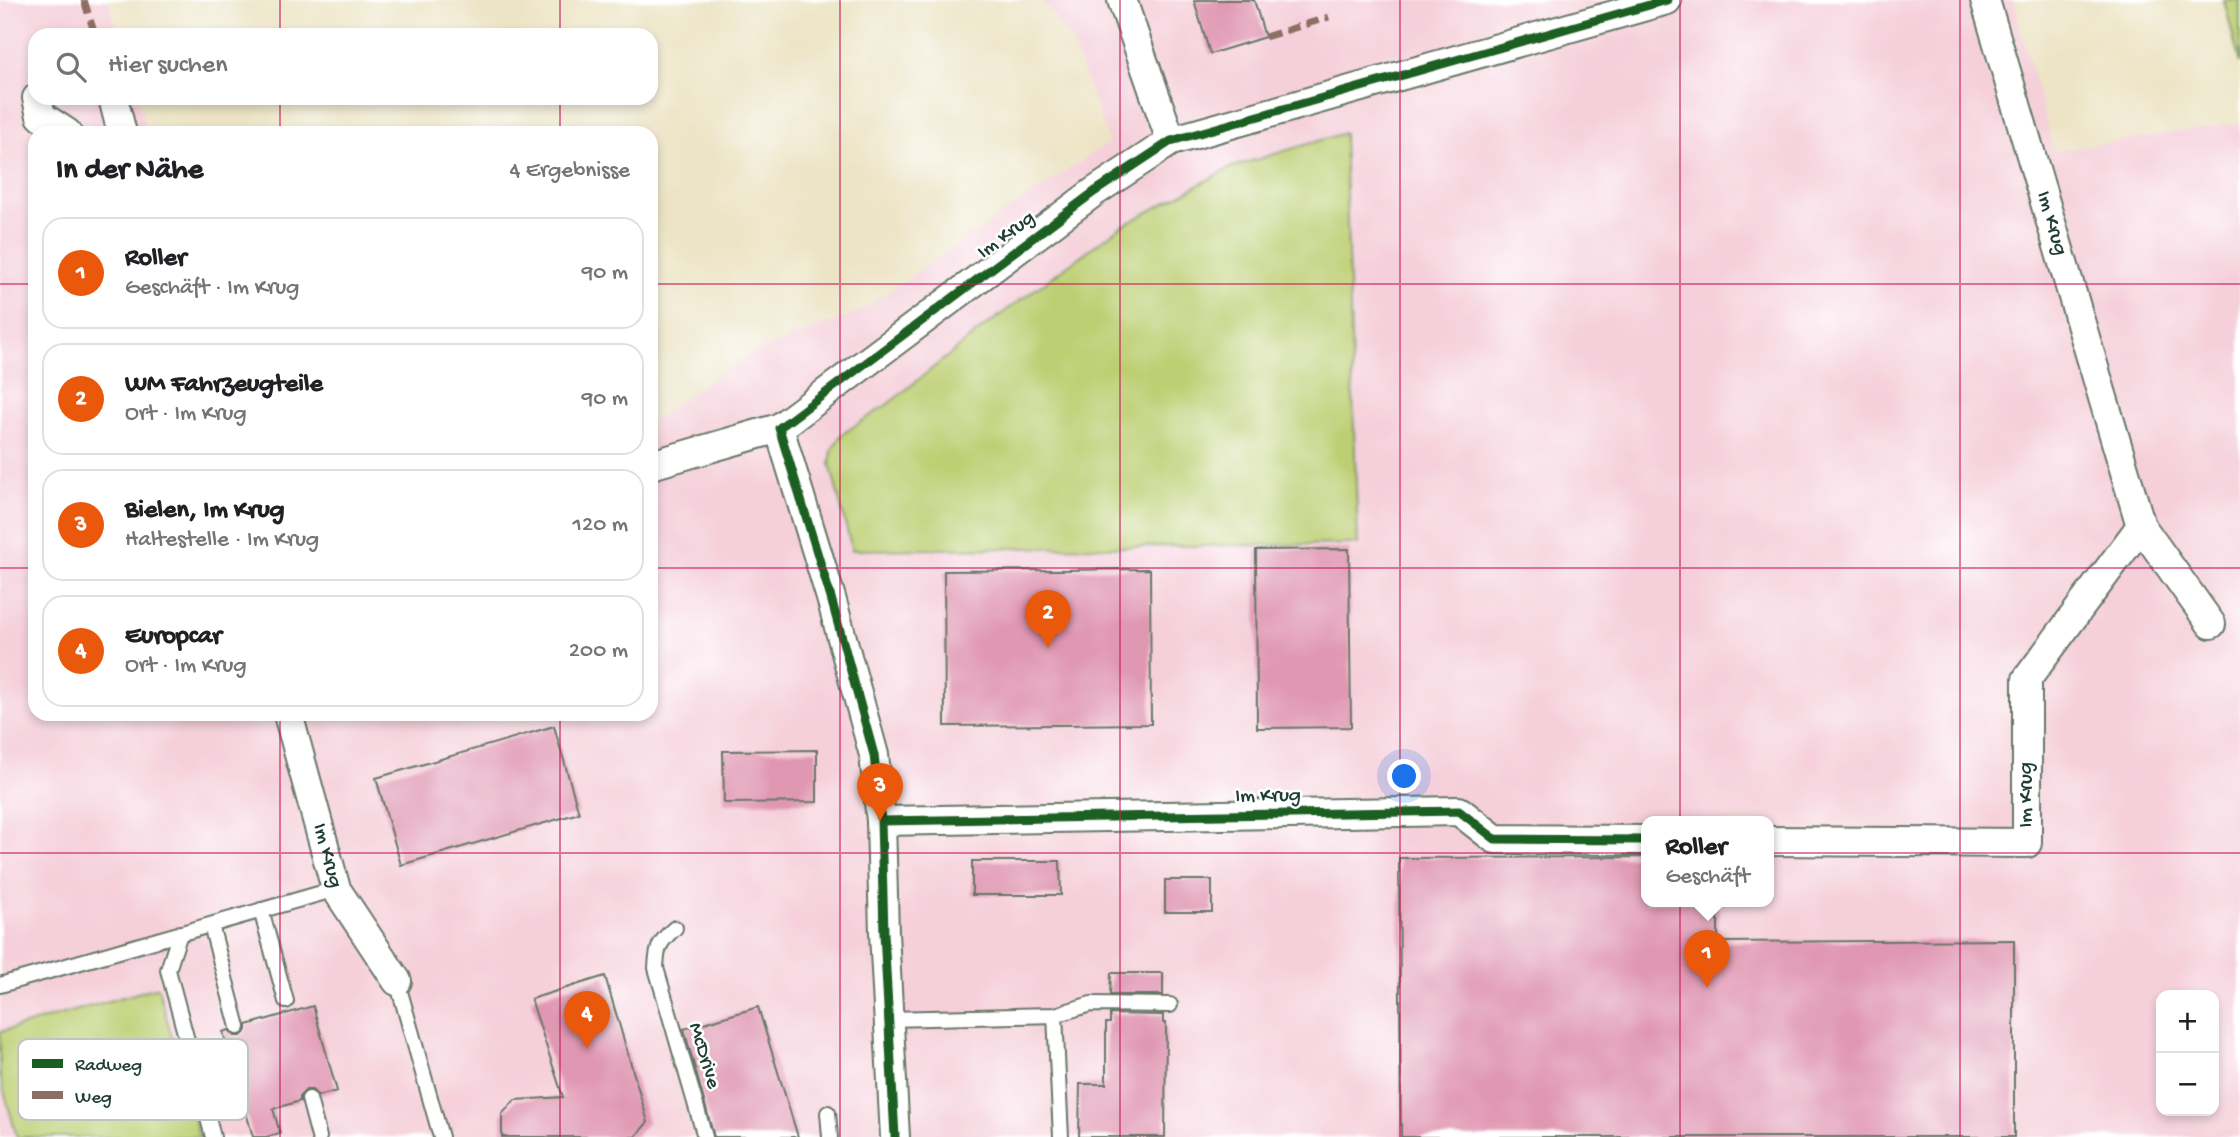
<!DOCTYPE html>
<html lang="de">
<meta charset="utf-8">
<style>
body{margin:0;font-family:"Gochi Hand",sans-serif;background:#f6f6f6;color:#202124}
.controls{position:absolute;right:21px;bottom:21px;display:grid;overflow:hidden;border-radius:14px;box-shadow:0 4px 10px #0003}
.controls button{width:63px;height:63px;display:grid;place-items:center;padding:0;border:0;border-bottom:2px solid #e0e0e0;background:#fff;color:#202124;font:35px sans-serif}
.you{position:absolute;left:1405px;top:777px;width:24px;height:24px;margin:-18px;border:5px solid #fff;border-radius:50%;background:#1a73e8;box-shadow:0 0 0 10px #1a73e833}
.badge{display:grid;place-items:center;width:46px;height:46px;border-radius:50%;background:#ea580c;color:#fff;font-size:23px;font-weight:700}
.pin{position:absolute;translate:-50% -58px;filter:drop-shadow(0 2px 4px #0008)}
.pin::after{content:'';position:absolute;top:37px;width:24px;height:21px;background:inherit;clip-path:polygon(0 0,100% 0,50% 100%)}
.popup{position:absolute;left:1641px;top:816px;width:133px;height:91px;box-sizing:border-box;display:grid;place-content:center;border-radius:14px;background:#fff;filter:drop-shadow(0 2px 5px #0005);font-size:23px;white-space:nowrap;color:#757577}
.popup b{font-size:26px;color:#202124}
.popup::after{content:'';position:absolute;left:50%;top:100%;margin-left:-14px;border:14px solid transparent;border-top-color:#fff}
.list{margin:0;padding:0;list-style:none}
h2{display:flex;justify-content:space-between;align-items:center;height:91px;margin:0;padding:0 28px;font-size:30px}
h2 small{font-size:23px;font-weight:400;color:#757577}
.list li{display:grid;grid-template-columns:46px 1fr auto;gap:21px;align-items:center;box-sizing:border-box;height:112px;margin:0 14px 14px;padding:0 14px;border:2px solid #e0e0e0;border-radius:21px}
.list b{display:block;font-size:26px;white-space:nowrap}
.list p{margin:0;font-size:23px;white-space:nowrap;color:#757577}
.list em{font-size:23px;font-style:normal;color:#757577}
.icon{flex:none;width:38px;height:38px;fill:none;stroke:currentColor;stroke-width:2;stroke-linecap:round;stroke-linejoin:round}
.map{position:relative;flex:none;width:2240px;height:1137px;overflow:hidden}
.search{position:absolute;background:#fff;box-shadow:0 4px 10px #0003;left:28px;top:28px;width:630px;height:77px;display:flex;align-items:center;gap:18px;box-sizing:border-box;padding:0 24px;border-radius:21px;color:#757577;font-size:26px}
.panel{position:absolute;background:#fff;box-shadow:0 4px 10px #0003;left:28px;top:126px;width:630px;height:595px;border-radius:21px}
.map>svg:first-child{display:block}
.built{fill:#f5cfda;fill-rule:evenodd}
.green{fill:#bdcf73;stroke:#6e8654;stroke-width:2}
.building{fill:#e097b2}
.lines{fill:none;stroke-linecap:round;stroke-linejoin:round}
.service-casing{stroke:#677767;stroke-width:18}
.minor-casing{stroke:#677767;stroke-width:32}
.service{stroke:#fff;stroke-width:14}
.minor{stroke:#fff;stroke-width:28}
.quiet{stroke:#8d6e63;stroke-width:7;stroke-dasharray:14 7;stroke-linecap:butt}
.cycleway-casing{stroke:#fff;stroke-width:13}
.cycleway{stroke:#1b5e20;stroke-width:9}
.grid{fill:none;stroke:#c2185b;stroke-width:2;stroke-opacity:0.55}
.labels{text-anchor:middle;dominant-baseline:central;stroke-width:5;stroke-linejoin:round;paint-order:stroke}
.street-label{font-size:21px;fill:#1f3d34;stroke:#fff}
.key{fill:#fff;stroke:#bcc5c2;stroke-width:2}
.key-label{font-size:19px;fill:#1f3d34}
</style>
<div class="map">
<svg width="2240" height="1137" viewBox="0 0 2240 1137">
<rect width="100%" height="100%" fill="#fff"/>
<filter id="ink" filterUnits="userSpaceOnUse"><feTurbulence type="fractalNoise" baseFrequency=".0143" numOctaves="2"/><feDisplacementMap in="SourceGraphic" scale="14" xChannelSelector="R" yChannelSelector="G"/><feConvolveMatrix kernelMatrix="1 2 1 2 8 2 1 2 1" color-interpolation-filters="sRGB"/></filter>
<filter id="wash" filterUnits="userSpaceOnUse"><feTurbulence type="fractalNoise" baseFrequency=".00686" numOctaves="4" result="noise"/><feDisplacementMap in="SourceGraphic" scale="28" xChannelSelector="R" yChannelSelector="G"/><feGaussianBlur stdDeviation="1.57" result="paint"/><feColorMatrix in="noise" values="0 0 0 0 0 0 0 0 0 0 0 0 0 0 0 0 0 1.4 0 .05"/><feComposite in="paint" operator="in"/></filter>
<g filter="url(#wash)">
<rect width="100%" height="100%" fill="#ece4c5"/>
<!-- built -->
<path class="built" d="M0,0h108l10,35h-83v63h102l10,35h-112v581h616v-293l94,-65 113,-44 251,-170 -37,-100 -30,-42h971l41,151 186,-28v1014h-2240zM1646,822h122v80h-122zM2161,995h53v116h-53z"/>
<!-- green -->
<path class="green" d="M2224,0h16v64z
M1344,133l14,411 -506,6 -22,-86 2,-14 9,-15 47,-31 96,-77 136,-100 112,-60z
M158,987l41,150h-182l-17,-60v-45z"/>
<g id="blocks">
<!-- building -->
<path class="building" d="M1194,0h60l11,37 -55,17z
M1349,549l2,178 -94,1 -1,-178z
M1150,569l1,155 -206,2 -1,-155z
M554,726l25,87 -178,52 -25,-87z
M817,750v52l-93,1 -1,-52z
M1646,857v45h72v40l296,-2v197h-613l-2,-279z
M972,861h88l1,34h-89z
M1165,880h47v32h-47z
M1111,973h52v22h-53z
M605,976l43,146 -13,15h-133v-23l13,-14 48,-3 -32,-98z
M313,1006l24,85 -19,5 -6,-6h-6l-6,6v5l-27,8 7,24 -14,4h-13l-30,-105 6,-2 6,6h6l6,-6v-5z
M758,1007l40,130h-84l-30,-108z
M1110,1014l53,1v8h3l-1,114h-86l1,-53h26v-61h4z"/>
</g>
</g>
<g filter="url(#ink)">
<use href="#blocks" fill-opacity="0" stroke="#677767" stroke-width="2"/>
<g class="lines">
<defs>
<path id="service" d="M261,910l25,91
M211,925l27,102
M675,928c-16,14 -18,19 -19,40l49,169
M180,933l-12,37 45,167
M397,981l44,156
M0,985l336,-96
M1055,1015l6,122
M888,1019l167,-4 36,-11 79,1
M309,1099l10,38
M828,1113l2,24"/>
<g id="minor">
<path d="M1122,0l49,141"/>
<path id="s1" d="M1985,0l156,526 70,98"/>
<path d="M37,98l4,18 26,17"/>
<path d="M113,98l9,35"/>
<path d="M651,465l128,-37"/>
<path id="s2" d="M288,714l48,175 61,92"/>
<path d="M881,821l578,-10 36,28 151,1"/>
<path d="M1768,841l259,2v-164l114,-153"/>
<path d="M895,1137l-11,-204 -3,-112 -7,-66 -43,-157 -52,-170 315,-236 77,-51 496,-141"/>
</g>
</defs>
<!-- service casing -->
<use href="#service" class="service-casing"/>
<!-- minor casing -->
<use href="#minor" class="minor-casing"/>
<!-- service -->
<use href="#service" class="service"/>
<!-- minor -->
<use href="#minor" class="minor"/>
<!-- quiet -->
<path class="quiet" d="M84,0l11,35
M1265,37l64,-20"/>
<defs>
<path id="cycleway" d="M881,821l578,-10 36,28 151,1
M895,1137l-11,-204 -3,-112 -7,-66 -43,-157 -52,-170 315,-236 77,-51 496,-141"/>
</defs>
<!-- cycleway casing -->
<use href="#cycleway" class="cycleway-casing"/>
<!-- cycleway -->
<use href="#cycleway" class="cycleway"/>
</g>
</g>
<!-- grid -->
<path class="grid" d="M280,0v35M560,0v35M840,0v1137M1120,0v1137M1400,0v1137M1680,0v1137M1960,0v1137M280,98v35M560,98v35M0,284h35M651,284h1589M0,568h35M651,568h1589M280,714v423M560,714v423M0,853h2240"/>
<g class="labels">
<!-- street labels -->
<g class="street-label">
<text stroke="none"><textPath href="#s1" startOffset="233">Im Krug</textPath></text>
<text transform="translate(1007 236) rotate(-37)">Im Krug</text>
<text transform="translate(2027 795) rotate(-90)">Im Krug</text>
<text transform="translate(1268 797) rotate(-1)">Im Krug</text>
<text stroke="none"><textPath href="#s2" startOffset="147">Im Krug</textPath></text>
<text transform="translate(703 1056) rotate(73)">McDrive</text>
</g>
</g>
<!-- legend -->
<rect x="18" y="1039" width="230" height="81" rx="10" class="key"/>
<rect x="32" y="1059" width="31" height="9" fill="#1b5e20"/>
<rect x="32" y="1091" width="31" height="8" fill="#8d6e63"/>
<g class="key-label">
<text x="75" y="1070">Radweg</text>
<text x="75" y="1102">Weg</text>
</g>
</svg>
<div class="controls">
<button>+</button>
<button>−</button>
</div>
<div class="you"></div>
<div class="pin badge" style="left:1707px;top:988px">1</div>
<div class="popup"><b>Roller</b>Geschäft</div>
<div class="pin badge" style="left:1048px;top:648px">2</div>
<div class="pin badge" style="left:880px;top:821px">3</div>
<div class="pin badge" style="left:587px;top:1049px">4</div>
<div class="search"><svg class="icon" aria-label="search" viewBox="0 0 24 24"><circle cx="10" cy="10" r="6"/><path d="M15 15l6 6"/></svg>Hier suchen</div>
<section class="panel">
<h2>In der Nähe<small>4 Ergebnisse</small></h2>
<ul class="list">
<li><span class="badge">1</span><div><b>Roller</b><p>Geschäft · Im Krug</p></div><em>90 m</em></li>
<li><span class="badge">2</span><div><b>WM Fahrzeugteile</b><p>Ort · Im Krug</p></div><em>90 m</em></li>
<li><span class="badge">3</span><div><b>Bielen, Im Krug</b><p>Haltestelle · Im Krug</p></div><em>120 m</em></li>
<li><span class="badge">4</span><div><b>Europcar</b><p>Ort · Im Krug</p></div><em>200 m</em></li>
</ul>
</section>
</div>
